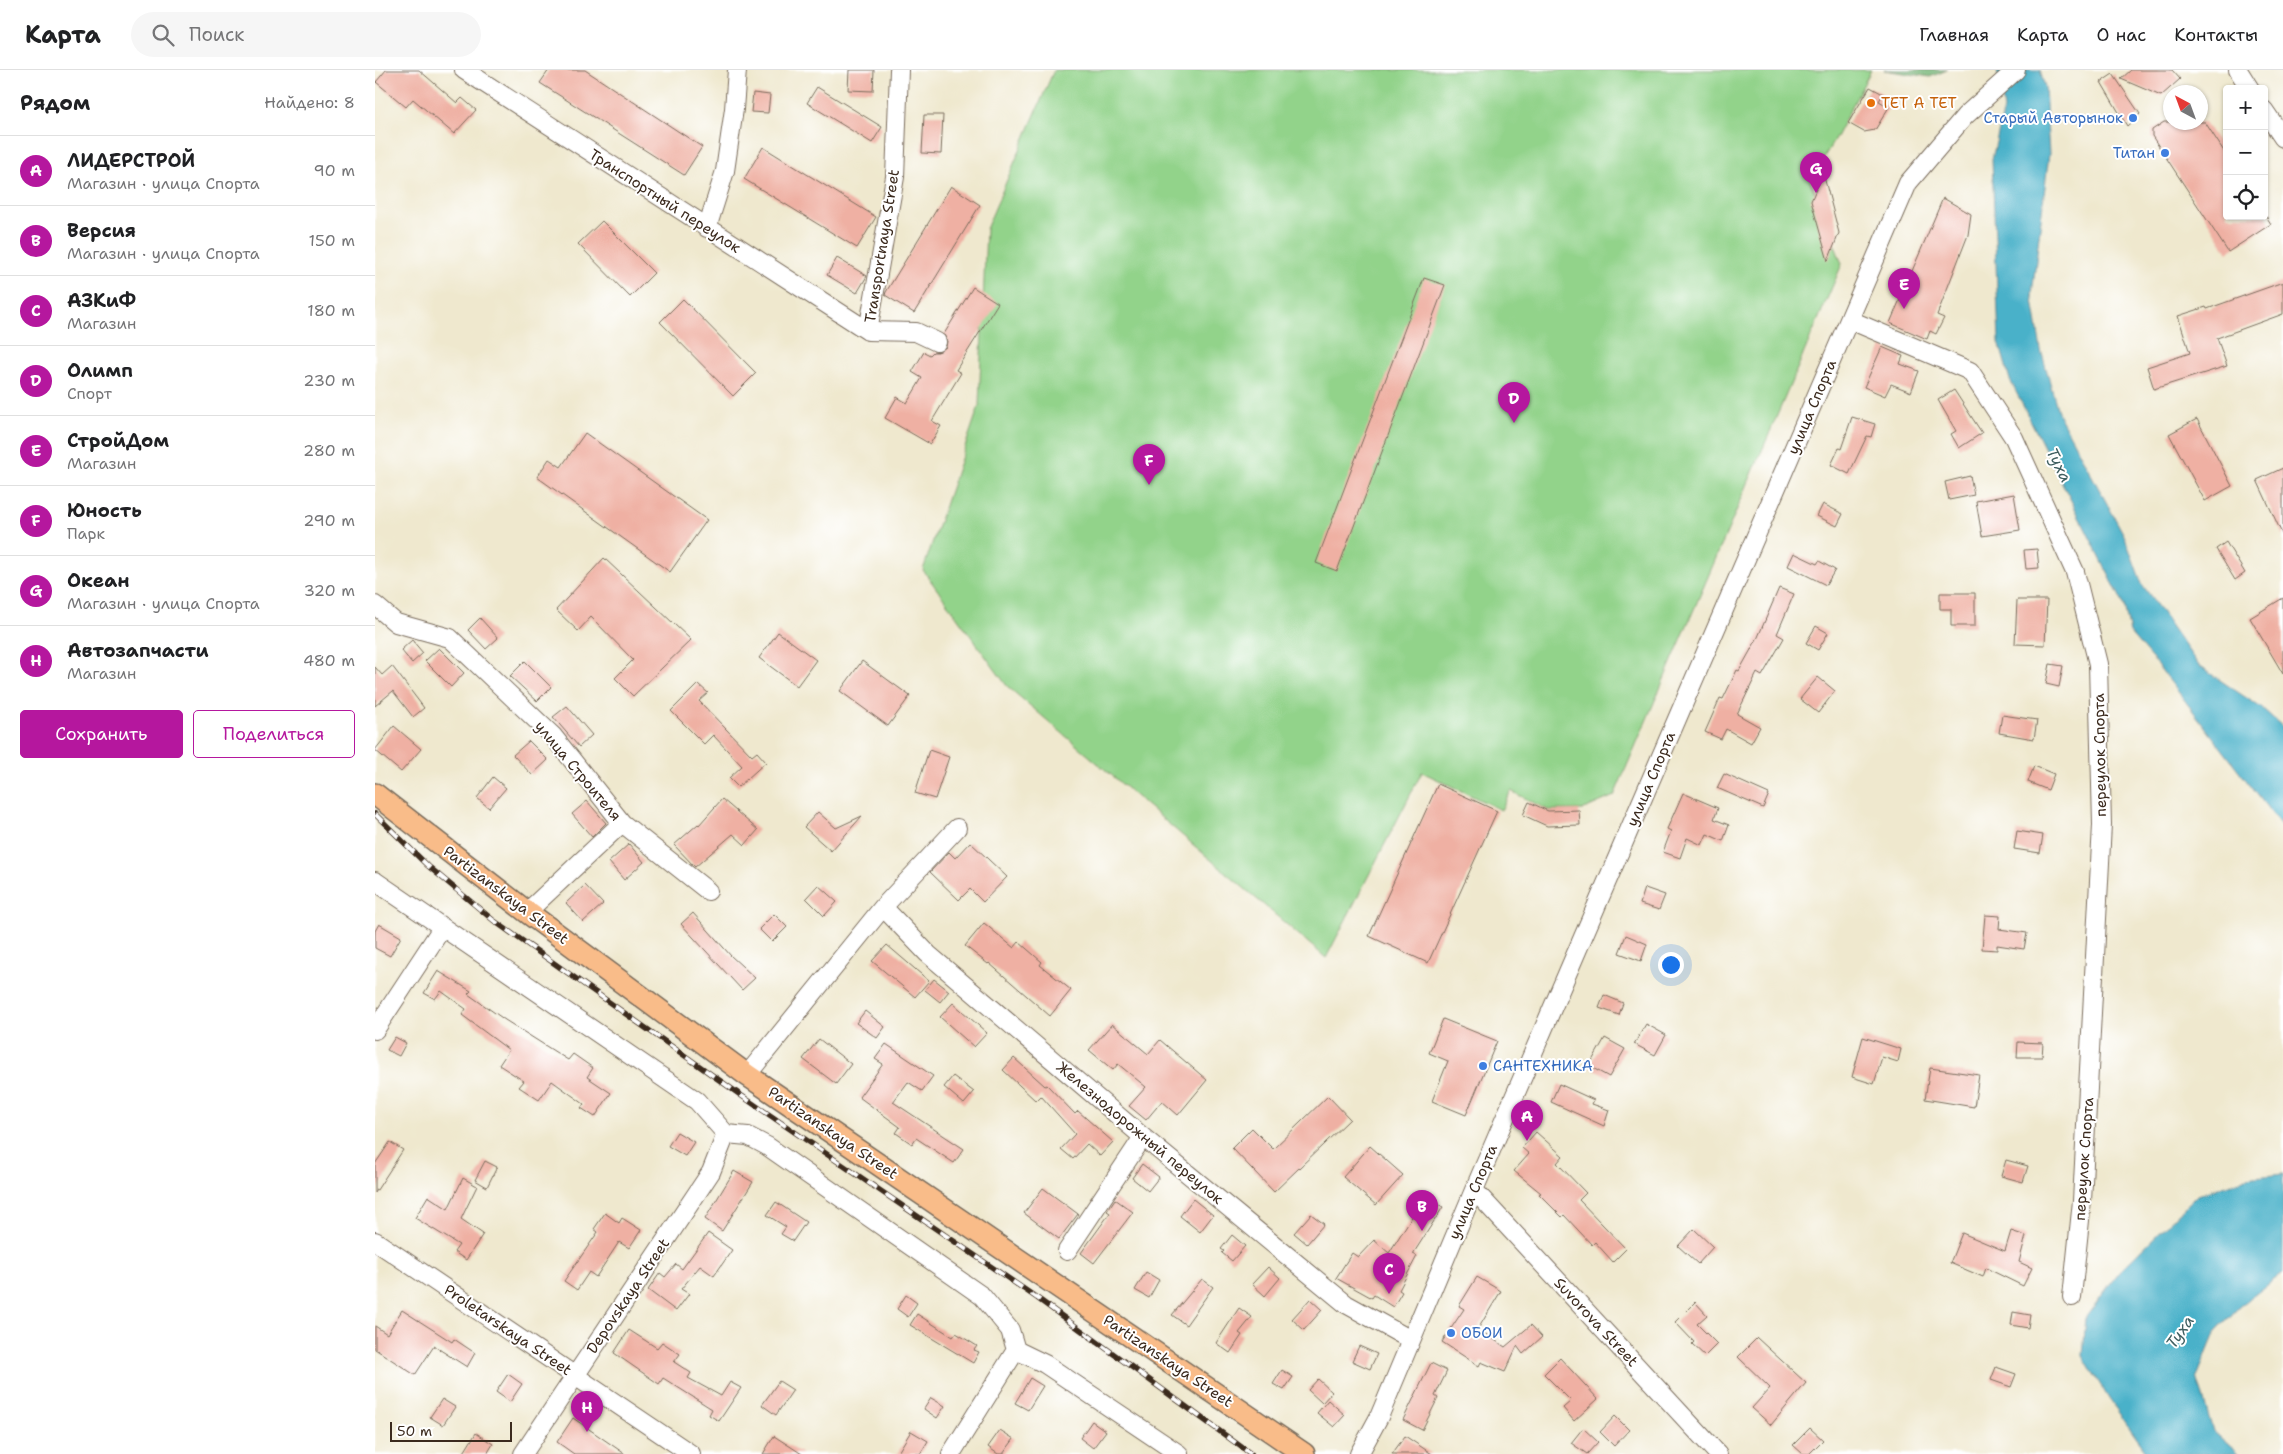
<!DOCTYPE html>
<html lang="ru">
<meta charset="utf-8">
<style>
body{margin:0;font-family:"Shantell Sans",sans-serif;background:#f6f6f6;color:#202124}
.controls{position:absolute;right:15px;top:15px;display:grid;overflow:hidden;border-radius:5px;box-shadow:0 1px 4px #0004}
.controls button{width:45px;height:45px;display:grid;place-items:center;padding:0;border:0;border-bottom:1px solid #e0e0e0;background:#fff;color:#202124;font:25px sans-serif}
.compass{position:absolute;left:1788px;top:15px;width:45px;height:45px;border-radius:50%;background:#fff;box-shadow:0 1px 4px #0004;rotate:319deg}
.scale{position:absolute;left:15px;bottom:12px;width:122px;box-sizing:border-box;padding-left:5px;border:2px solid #3b2a1e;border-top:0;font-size:14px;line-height:18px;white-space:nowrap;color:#3b2a1e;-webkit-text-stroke:4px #fff;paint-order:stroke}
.you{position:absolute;left:1295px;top:894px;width:18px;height:18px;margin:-12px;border:4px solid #fff;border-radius:50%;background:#1a73e8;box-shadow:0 0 0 8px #1a73e833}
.badge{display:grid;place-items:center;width:32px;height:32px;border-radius:50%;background:#b5179e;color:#fff;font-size:16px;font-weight:700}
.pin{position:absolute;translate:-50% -41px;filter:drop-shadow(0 1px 2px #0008)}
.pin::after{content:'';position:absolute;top:26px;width:18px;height:15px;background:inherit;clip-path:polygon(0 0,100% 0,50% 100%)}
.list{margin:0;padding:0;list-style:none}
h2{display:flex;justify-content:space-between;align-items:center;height:65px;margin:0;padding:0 20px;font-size:21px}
h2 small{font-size:16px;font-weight:400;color:#757577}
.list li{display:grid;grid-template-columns:32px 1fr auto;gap:15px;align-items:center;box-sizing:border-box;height:70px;padding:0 20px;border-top:1px solid #e0e0e0}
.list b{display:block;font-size:19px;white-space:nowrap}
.list p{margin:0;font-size:16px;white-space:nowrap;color:#757577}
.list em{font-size:16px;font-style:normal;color:#757577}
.actions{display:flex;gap:10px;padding:15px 20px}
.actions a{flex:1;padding:11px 0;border:1px solid #b5179e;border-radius:5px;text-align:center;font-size:18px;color:#b5179e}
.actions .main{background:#b5179e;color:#fff}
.icon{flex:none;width:28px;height:28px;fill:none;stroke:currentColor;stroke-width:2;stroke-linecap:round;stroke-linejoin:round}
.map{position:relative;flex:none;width:1908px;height:1384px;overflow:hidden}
header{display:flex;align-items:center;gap:30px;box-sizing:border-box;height:70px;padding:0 25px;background:#fff;border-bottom:1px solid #e0e0e0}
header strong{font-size:24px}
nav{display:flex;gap:28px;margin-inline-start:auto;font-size:18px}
.search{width:350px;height:45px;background:#f6f6f6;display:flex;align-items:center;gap:12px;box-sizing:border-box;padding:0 18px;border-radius:28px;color:#757577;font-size:19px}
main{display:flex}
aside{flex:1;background:#fff}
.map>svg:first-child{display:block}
.green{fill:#92d38a;stroke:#667e54}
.forest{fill:#75b576;stroke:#58704a}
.water{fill:#4ab1c9;stroke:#426e74}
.building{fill:#efb0a3}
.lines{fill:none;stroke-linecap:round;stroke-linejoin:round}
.minor-casing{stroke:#7a6c5c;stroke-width:20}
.major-casing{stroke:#7a6c5c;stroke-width:24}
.minor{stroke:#fff;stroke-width:18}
.major{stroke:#f9bc89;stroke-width:21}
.rail-casing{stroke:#3b2a1e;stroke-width:5.5}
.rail{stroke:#fff;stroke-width:4;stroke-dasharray:11;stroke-linecap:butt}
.food-dot{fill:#e8710a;stroke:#fff;stroke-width:2}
.shop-dot{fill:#3f7fe0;stroke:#fff;stroke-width:2}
.labels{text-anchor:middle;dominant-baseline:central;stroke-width:4;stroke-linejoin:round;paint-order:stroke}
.food-label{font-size:15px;fill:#c56008;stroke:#fff;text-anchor:start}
.shop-label{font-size:15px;fill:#366cbe;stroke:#fff;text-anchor:end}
.street-label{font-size:15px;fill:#3b2a1e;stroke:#fff}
.water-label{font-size:16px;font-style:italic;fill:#416062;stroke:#fff}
</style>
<header>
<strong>Карта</strong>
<div class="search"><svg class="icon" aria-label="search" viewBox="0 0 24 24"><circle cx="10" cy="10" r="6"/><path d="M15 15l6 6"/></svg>Поиск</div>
<nav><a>Главная</a><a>Карта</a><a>О нас</a><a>Контакты</a></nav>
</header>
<main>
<aside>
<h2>Рядом<small>Найдено: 8</small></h2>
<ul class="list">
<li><span class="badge">A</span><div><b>ЛИДЕРСТРОЙ</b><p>Магазин · улица Спорта</p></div><em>90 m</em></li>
<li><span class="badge">B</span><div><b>Версия</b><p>Магазин · улица Спорта</p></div><em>150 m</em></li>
<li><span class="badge">C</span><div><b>АЗКиФ</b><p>Магазин</p></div><em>180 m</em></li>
<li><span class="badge">D</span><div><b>Олимп</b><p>Спорт</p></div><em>230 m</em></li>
<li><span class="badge">E</span><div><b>СтройДом</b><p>Магазин</p></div><em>280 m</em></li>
<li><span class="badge">F</span><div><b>Юность</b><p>Парк</p></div><em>290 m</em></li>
<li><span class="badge">G</span><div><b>Океан</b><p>Магазин · улица Спорта</p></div><em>320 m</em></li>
<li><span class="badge">H</span><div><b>Автозапчасти</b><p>Магазин</p></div><em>480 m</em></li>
</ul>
<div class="actions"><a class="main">Сохранить</a><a>Поделиться</a></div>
</aside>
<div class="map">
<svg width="1908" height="1384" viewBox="0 0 1908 1384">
<rect width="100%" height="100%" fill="#fff"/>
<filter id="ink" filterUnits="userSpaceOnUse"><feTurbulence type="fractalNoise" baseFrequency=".02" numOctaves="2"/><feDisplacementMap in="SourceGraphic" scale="10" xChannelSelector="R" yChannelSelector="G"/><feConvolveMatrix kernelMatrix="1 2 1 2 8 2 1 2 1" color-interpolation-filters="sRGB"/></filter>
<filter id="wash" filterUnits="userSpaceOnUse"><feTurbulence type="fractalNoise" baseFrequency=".0096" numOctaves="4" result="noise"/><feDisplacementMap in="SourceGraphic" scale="20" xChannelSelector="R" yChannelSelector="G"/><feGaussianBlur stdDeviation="1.12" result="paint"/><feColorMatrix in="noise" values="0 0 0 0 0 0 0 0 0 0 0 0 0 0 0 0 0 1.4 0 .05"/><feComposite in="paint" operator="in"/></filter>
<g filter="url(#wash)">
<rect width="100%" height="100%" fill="#efe8ce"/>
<!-- green -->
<path class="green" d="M679,0h817l-36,69 -25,41 32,84 -228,532 -32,14h-34l-37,-19 -10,19 -79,-38 -96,186 -319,-272 -84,-116 56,-164 7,-177z"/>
<!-- forest -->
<path class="forest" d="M1509,0h63l-17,7z"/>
<!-- water -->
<path class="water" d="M1622,0h43l5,17 4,67 -17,140 9,56 18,65 65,120 18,49 57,82 64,43 20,18v101l-124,-161 -29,-34 -6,-28 -114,-225 -11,-38 -7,-183 12,-50z
M1908,1104v99l-43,33 -24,25 -19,46 16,54 26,23h-91l-39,-55 -26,-43 3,-39 32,-44 79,-78 49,-17z"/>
<g id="blocks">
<!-- building -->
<path class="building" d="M11,0h33l38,33 5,-5 14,12 -22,24 -41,-35 -7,8 -30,-25z
M174,0h36l117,77 -18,28 -144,-92z
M474,0h25l-1,21 -25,-1z
M1756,0h41l8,9 -19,17 -40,-17z
M1738,4l27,40 -13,12 -26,-44z
M442,17l65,40 -10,16 -65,-40z
M1495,17l13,7 -4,7 10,6 -14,23 -11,2 -16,-9z
M378,23l17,2 -2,18 -17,-1z
M549,45h19l-2,39 -19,-1z
M1789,52h41l22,34v60h39l5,8 -43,28 -76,-116v-6z
M388,77l113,70 -19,31 -113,-69z
M1448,103l16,60 -11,28 -17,-60z
M576,116l29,19 -66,108 -29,-18 1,-3z
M1568,128l28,16 -3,21 -31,80 7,3 -8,16 -6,-3 -3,8 -37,-16z
M227,151l52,52 -24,24 -52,-53z
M462,188l30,18 -10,17 -30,-18z
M1049,208l21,7 -108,286 -21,-8z
M1908,212v32l-66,24 10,28 -73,23 -7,-22 43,-14 -12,-37 28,-9 1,2z
M598,217l25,16 -42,67 5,3 -29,48 9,5 -11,18 -45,-26 12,-21 10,6 15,-25 -10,-6 12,-20 6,3 3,-3h5l8,-5 1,-6 -3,-7z
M308,229l73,74 -23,23 -73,-74z
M1507,277l21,9 -3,8 19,7 -8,21 -20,-8 -6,12 -21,-9z
M1579,320l28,43 -23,15 -8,-14 5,-3 -18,-31z
M1477,347l23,7 -4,13 -4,-1 -18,38 -18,-9 8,-17 2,1z
M1822,349l35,67 -27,15 -36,-67z
M210,363l122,87 -37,52 -133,-95 12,-18 12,8z
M1908,398v68l-26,-56z
M1595,406l4,19 -25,5 -4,-18z
M1639,424l6,36 -38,6 -6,-35z
M1448,434l20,10 -6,12 -20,-10z
M1851,472l19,31 -10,7 -19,-31z
M1662,479l2,19 -13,1 -2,-19z
M1419,483l23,11 2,-3 16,9 -9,15 -38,-19z
M229,488l87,82 -58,56 -18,-18 18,-18 -42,-43 -13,14 -22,-21z
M1404,518l15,6 -17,40 7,4 -22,38 -5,-3 -20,41 23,13 -9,16 -25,-14 -5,10 -16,-7 15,-34 3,1 14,-29 2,1 19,-34z
M1565,523h35v33h-24v-17h-11z
M1908,528v76l-33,-56z
M1642,530h30l-2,45 -30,-1z
M105,548l18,20 -12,11 -18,-19z
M1441,556l12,7 -10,17 -12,-7z
M403,562l38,28 -19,26 -38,-28z
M37,570l11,13 -11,10 -11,-13z
M64,578l25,25 -13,14 -26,-26z
M150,591l26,26 -14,14 -27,-25z
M487,591l48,35 -22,30 -48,-35z
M1675,594l13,2 -4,21 -13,-3z
M17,596l32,42 -11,9 -20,-26 -18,15v-39l7,8z
M1443,607l17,14 -17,22 -18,-14z
M323,614l10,9 -9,8 53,55 5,-4 9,10 -28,25 -9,-9 13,-12 -29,-31 -9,9 -33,-33z
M192,636l25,29 -13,12 -26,-30z
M1627,645l35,5 -3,19 -35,-6z
M19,656l27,23 -20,23 -26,-22z
M154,671l19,19 -16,15 -19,-20z
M554,680l20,7 -14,42 -20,-6z
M1659,696l20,8 -6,16 -20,-8z
M1349,704l45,20 -6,14 -46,-20z
M118,707l13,11 -17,20 -12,-10z
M1063,714l59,27 -69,152 -59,-27z
M1308,723l35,15 -4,11 15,6 -6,16 -16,-7 -5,11 -15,-7 -7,20 -17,-6 8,-21 -4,-2z
M347,729l36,31 -13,15 -12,-11 -38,33 -21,-22 24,-21 1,1z
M212,731l19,22 -14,14 -20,-23z
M1154,732l19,9 31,-1 1,15 -33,1 -24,-11z
M443,742l18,16 26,-12 -31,35 -27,-24z
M1642,761l26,4 -3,18 -26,-4z
M595,772l37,35 -24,25 -13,-13 -11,11 -29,-28 19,-20 6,6z
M254,774l15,18 -20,18 -15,-18z
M210,815l18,19 -20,18 -17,-19z
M443,815l19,17 -13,14 -18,-18z
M1270,818l20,7 -6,15 -19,-6z
M318,843l38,43 24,22 -13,12 -61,-66z
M399,844l13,13 -15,15 -13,-13z
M1610,845l15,1 -1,13 28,4 -3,16 -27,-4v5l-15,-1z
M609,853l30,25 5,-6 23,20 -2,3 31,25 -21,26 -61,-53 -1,1 -23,-18z
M4,854l22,13 -11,19 -15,-8v-17z
M1251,865l21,9 -6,17 -22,-8z
M512,875l42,36 -14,16 -43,-36z
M63,901l33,20 -3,3 37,26 63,40 5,-6 20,14 -6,9 24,16 -16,24 -14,-9 3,-4 -32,-23 -13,19 -20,-13 5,-6 -25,-16 10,-15 -47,-35 4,-6 -25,-18 -6,8 -11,-6z
M559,909l15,12 -9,11 -15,-12z
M1229,925l19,8 -4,12 -20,-7z
M578,933l34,30 -13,14 -34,-30z
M490,941l20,16 -8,11 -21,-15z
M1068,949l54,22 -31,74 -34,-14 16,-40 -19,-8z
M737,954l36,30 12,-14 47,40 -29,35 -16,-14 -16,19 -17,-14 17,-19 -28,-23 -5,6 -24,-20z
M1271,954l20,11 -11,20 -21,-11z
M20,967l11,6 -7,13 -12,-6z
M1488,967l38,12 -3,13 -16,-5 -8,27 -22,-7z
M1230,968l20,11 -16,28 -20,-11z
M444,969l32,25 -15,20 -33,-25z
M1643,972l25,1 -1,14h-25z
M511,974l47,32 -11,15 -14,-9 -15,20 71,47 -10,14 -38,-25 -4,6 -16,-11 4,-6 -41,-30 24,-33 -8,-5z
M639,988l31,28 2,-1 28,29 3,-3 35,31 -13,14 -13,-12 -14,15 -12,-10 14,-15 -34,-38 -5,5 -33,-31z
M1555,998l49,7 -5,32 -49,-8z
M578,1006l21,16 -10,12 -20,-17z
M1184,1014l35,16 -2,4 17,6 -5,16 -53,-24z
M953,1026l22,23 -76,73 -42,-44 20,-20 21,21z
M302,1062l17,10 -9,14 -17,-10z
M1161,1062l27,24 -6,7 29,30 -7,7 47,49 -13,13 -18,-20 -3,3 -28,-30 -2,2 -23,-23 2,-1 -27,-22 15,-17 -7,-6z
M15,1072l13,8 -28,43v-29z
M995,1076l33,29 -27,30 -33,-28z
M1631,1090l22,6 -5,16 -22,-6z
M110,1091l12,6 -10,20 -12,-7z
M767,1094l17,13 -11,14 -16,-13z
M359,1101l19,11 -31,49 -17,-12z
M88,1108l14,8 -16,33 22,15 -17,26 -12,-8 5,-7 -44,-27 13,-22 20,13z
M668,1118l35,26 -19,25 -35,-26z
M1050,1126l18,11 -30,47 4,2 -18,34 3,2 -9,15 -19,-12 -2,3 -36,-20 16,-25 6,4 16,-17 15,13z
M740,1129l18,13 -39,51 -13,-10 29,-40 -3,-2z
M818,1129l20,16 -13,17 -20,-16z
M401,1132l30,20 -13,19 -12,-7 5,-7 -19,-12z
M230,1143l14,10 3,-5 19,12 -12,18 -10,-6 -23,35 -7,-5 -12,18 -13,-9 34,-49 -4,-3z
M936,1144l13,10 -17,20 -13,-11z
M1319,1159l19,18 -15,17 -20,-18z
M1636,1161l15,5 -7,26 13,6 -9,18 -37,-18 -3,9 -33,-14 12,-30 43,18z
M333,1163l24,17 -18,26 -14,-10 -19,23 8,5 -13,17 -28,-21 12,-17 5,4 11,-13 6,5z
M857,1165l13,11 -13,15 -10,-8 2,-2 -3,-2z
M893,1197l12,11 -15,18 -13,-12z
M771,1202l13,8 -10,18 -14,-8z
M1102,1207l24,14 -23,38 27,18 26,-22 11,12 -19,17 -6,-8 -12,26 -24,-10 -2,4 -37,-24 22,-33 -5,-3z
M827,1209l11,8 -27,38 -14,-10z
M531,1225l11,8 -9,14 -11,-8z
M935,1229l12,11 -18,20 -12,-11z
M1320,1232l12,13 -10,9 20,20 -12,12 -13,-12 2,-2 -19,-20z
M864,1238l13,9 -13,16 3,2 -12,18 -14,-10z
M27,1240l50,32 2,-3 21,14 -8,14 -33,-21 -19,29 -40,-26v-23l12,8z
M1638,1242l17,3 -2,13 -17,-3z
M542,1244l36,23 3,-4 21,13 -3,4 5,2 -6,11 -63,-38z
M254,1260l28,18 5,-6 18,12 -6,8 17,11 -3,5 33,18 9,-14 11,6 -22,33 -10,-6 3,-6 -49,-31 -4,6 -45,-31z
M1382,1268l49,45 -35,42 -19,-17 18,-20 -32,-31z
M984,1276l18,8 -7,15 -18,-8z
M1185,1288l38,41 -24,22 -11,-13 8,-7 -27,-27z
M1056,1293l16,8 -12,25 3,2 -16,32 -19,-10z
M1621,1297l20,7 -5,13 -20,-7z
M907,1300l11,7 -9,13 -11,-6z
M133,1304l14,10 -12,18 -14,-10z
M655,1308l13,8 -15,24 -13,-7z
M943,1309l14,13 -10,11 -14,-13z
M404,1311l14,9 -17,25 -14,-10z
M556,1328l14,8 -8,12 -13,-9z
M67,1329l13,8 -12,18 -13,-8z
M953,1330l17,15 -11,12 -17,-14z
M1240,1346l14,14 -15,16 -14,-14z
M198,1348l52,36h-51l-17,-12z
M717,1351l14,10 -13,17 -13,-10z
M1208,1358l15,14 -11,12 -16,-11z
M1435,1358l13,12 -14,14h-6l-10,-9z
M625,1360l14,9 -11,15h-5l-10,-7z
M536,1361l17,10 -8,13h-23z
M101,1363l17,11 -6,10h-24z
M399,1366l28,18h-39z
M1030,1366l27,18h-40z"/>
</g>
</g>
<g filter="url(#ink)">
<use href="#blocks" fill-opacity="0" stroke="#7a6c5c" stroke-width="1"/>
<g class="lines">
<defs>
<path id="minor" d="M89,0l404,261
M1863,0l12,19
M1889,40l19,28
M332,158l18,-57 9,-62 3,-39
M1475,250l120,51 44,67 61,134 23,92 4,161 -20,376 -10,96
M493,261l27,-154 4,-107
M493,261l48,1 21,10
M0,535l21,18 54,15 103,98 69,87 86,68
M0,811l322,220 29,33 22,2 19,10 215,150 28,34 6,20 29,14 134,90
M508,837l45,47 215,183 203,167 65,36
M152,842l95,-89
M0,960l67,-102
M372,1005l136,-168 74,-79
M1099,1120l244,264
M0,1171l316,213
M692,1181l76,-114
M148,1384l188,-282 15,-38
M576,1384l65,-104
M984,1384l20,-37 95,-227 434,-1007 57,-67 51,-46"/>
<path id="major" d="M0,724l152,118 220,163 557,379"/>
</defs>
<!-- minor casing -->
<use href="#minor" class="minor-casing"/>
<!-- major casing -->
<use href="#major" class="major-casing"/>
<!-- minor -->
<use href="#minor" class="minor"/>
<!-- major -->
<use href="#major" class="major"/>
<defs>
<path id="rail" d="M0,744l53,52 65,54 246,174 298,204 214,156"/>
</defs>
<!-- rail casing -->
<use href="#rail" class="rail-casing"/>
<!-- rail -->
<use href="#rail" class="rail"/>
</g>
</g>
<!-- markers -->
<circle class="food-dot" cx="1496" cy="33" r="5"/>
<g class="shop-dot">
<circle cx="1758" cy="48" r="5"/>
<circle cx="1790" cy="83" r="5"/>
<circle cx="1108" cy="996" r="5"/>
<circle cx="1076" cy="1263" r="5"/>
</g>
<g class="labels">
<!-- food labels -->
<g class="food-label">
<text x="1506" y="33">ТЕТ А ТЕТ</text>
</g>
<!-- shop labels -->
<g class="shop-label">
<text x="1748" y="48">Старый Авторынок</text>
<text x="1780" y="83">Титан</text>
<text x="1118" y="996" text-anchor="start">САНТЕХНИКА</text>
<text x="1086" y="1263" text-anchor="start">ОБОИ</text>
</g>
<!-- street labels -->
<g class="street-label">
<text transform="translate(290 131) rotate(33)">Транспортный переулок</text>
<text transform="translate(507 176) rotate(-81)">Transportnaya Street</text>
<text transform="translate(1437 337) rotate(-67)">улица Спорта</text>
<text transform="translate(1725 685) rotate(-91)">переулок Спорта</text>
<text transform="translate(203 701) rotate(50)">улица Строителя</text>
<text transform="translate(1276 709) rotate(-67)">улица Спорта</text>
<text transform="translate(131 825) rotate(37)">Partizanskaya Street</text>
<text transform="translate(458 1063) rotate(34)">Partizanskaya Street</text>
<text transform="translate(765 1063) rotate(40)">Железнодорожный переулок</text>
<text transform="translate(1709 1089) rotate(-86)">переулок Спорта</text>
<text transform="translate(1098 1122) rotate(-67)">улица Спорта</text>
<text transform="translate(253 1226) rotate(-56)">Depovskaya Street</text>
<text transform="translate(1221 1252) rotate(47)">Suvorova Street</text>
<text transform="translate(133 1260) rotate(34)">Proletarskaya Street</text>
<text transform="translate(793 1291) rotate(34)">Partizanskaya Street</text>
</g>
<!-- water labels -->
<g class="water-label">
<text transform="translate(1684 395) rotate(63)">Туха</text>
<text transform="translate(1805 1262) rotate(-55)">Туха</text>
</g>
</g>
</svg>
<div class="controls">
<button>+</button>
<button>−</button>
<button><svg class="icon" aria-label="locate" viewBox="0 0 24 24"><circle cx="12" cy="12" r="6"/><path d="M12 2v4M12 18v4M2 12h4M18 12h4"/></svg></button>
</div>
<svg class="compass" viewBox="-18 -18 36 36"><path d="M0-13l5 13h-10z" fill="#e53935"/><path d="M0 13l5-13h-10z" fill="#757577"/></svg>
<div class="scale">50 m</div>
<div class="you"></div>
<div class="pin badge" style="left:1152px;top:1071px">A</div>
<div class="pin badge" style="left:1047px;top:1161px">B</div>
<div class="pin badge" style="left:1014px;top:1224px">C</div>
<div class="pin badge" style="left:1139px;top:353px">D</div>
<div class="pin badge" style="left:1529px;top:239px">E</div>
<div class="pin badge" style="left:774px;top:415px">F</div>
<div class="pin badge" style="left:1441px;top:123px">G</div>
<div class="pin badge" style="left:212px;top:1362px">H</div>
</div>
</main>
